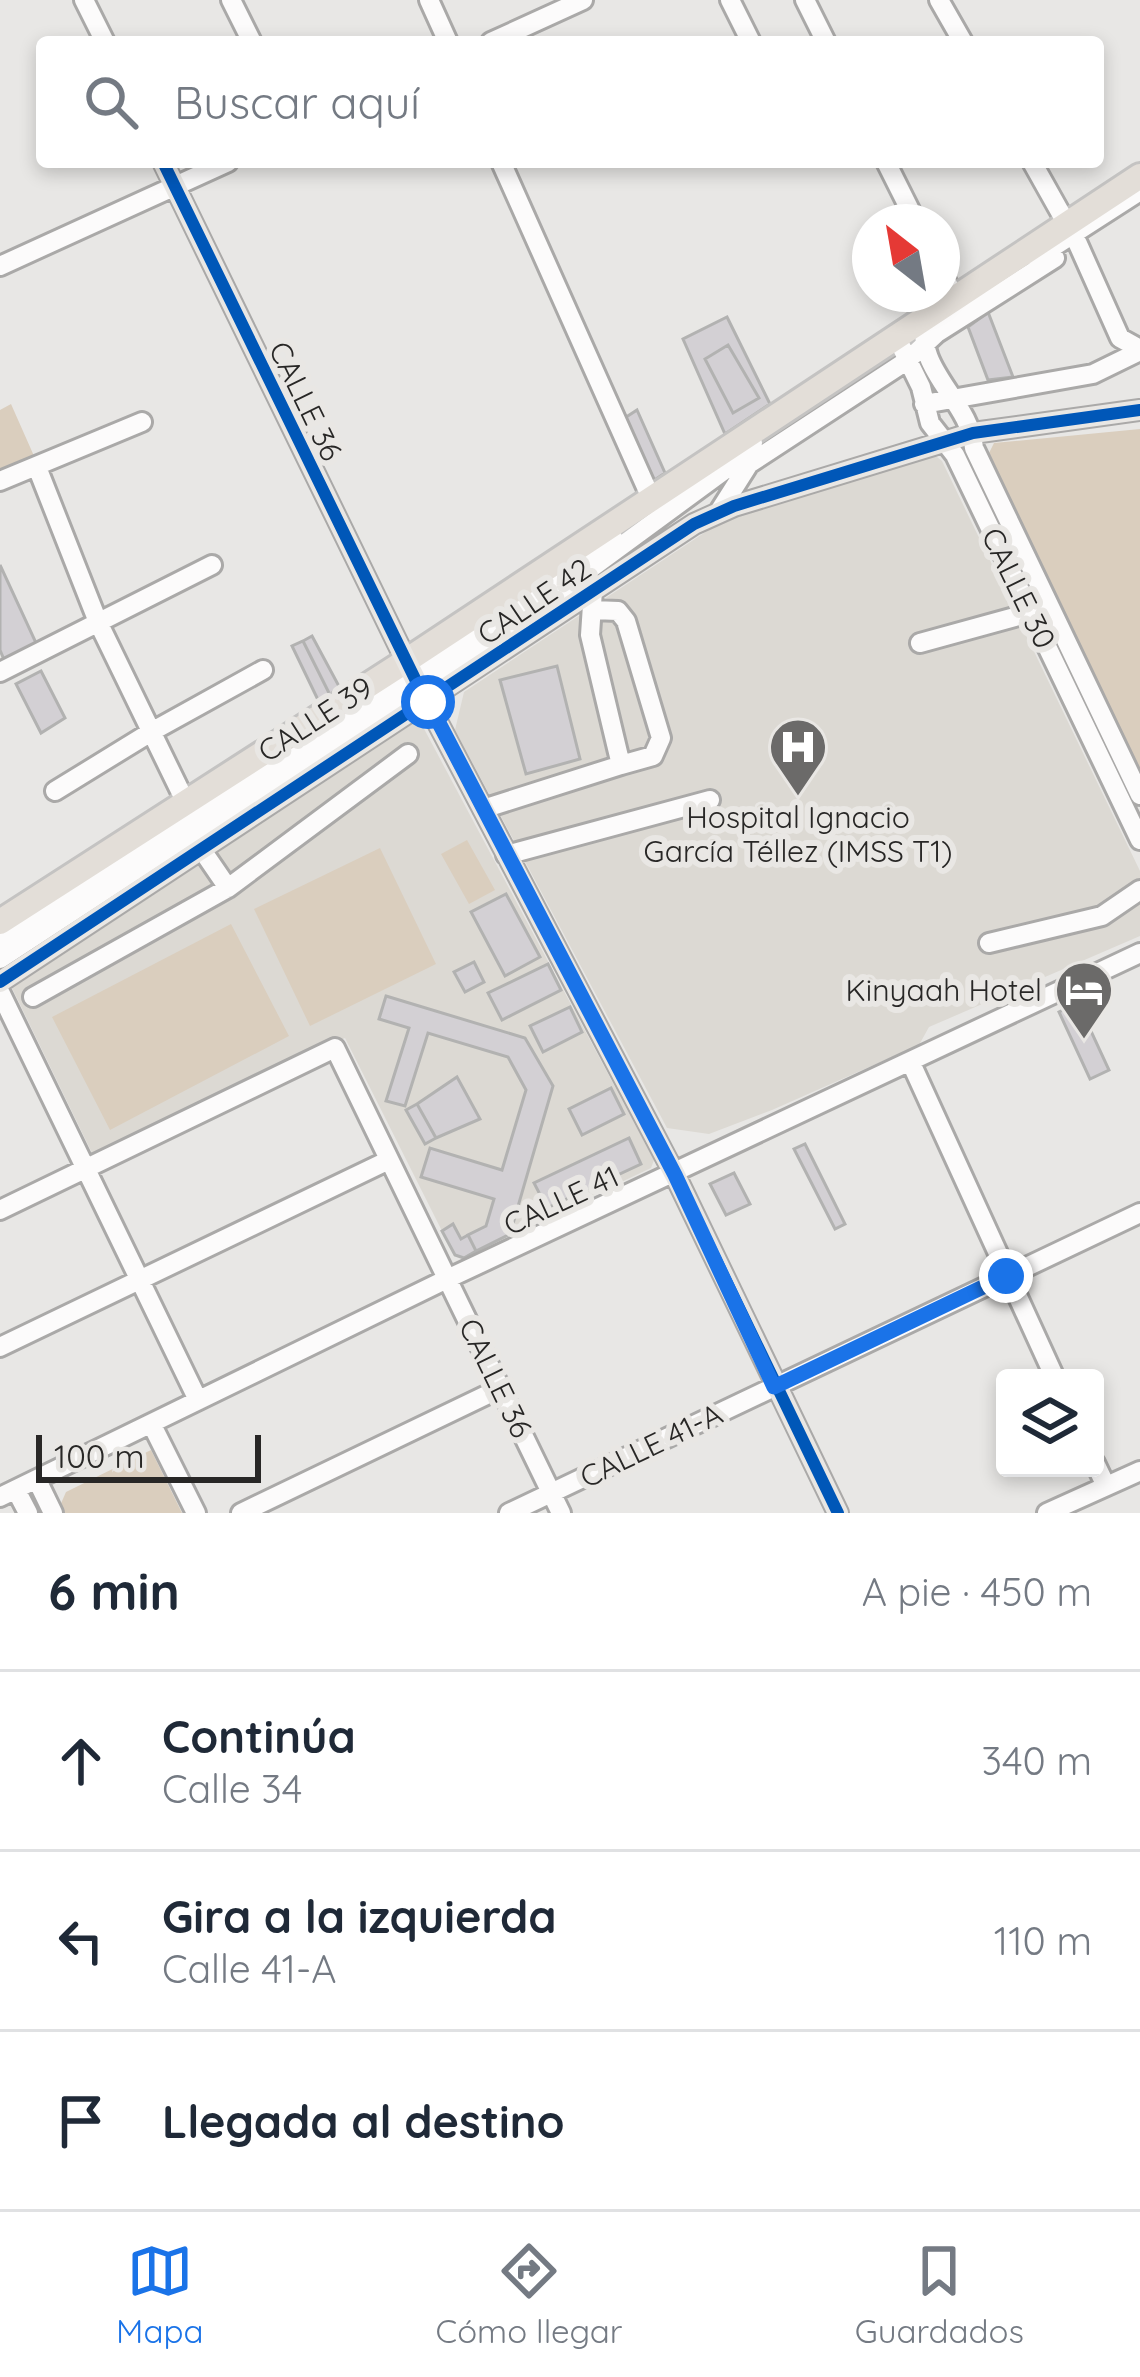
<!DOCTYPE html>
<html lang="es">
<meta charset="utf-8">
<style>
body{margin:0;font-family:Quicksand,sans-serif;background:#f2f2f3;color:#1f2937}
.controls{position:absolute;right:36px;bottom:36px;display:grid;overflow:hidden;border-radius:12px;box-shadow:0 6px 18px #0003}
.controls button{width:108px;height:108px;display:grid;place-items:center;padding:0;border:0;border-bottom:3px solid #e0e1e3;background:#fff;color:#1f2937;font:60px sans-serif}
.compass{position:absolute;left:852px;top:204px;width:108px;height:108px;border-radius:50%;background:#fff;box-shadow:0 6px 18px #0003;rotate:329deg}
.scale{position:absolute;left:36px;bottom:30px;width:225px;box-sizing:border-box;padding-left:12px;border:6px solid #282726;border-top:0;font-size:33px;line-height:42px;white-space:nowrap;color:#282726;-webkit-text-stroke:9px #e9e7e4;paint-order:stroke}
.stop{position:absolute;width:36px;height:36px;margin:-27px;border:9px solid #1a73e8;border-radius:50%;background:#fff}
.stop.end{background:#1a73e8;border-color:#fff;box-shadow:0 3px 12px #0008}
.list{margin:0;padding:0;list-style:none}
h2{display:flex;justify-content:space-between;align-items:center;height:156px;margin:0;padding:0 48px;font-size:51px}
h2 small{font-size:39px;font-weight:400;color:#747a83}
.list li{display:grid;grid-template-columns:78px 1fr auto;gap:36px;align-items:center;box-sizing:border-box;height:180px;padding:0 48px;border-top:3px solid #e0e1e3}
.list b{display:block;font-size:45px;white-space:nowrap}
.list p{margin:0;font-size:39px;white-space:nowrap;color:#747a83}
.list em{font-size:39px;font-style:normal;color:#747a83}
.icon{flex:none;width:66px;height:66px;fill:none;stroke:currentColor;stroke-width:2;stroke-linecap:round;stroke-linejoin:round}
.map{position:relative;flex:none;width:1140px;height:1513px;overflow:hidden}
.search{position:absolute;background:#fff;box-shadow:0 6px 18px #0003;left:36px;right:36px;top:36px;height:132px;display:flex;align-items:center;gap:30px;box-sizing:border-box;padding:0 42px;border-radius:12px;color:#747a83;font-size:45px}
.sheet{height:696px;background:#fff}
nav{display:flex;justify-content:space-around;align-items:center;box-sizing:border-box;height:168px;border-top:3px solid #e0e1e3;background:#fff;font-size:33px;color:#747a83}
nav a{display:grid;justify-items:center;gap:6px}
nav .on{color:#1a73e8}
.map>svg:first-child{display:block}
.built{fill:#dcd9d3}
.green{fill:#dacebe}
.building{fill:#d3d0d4;stroke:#b2b2b1;stroke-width:3}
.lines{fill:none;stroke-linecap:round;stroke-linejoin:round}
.minor-casing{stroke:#aaa9a8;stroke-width:24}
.major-casing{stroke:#c4c3c2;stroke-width:30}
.minor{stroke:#fcfbfb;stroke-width:18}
.major{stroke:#e3ded8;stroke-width:24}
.cycleway-casing{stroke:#e9e7e4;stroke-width:20}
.cycleway{stroke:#0057b8;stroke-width:12}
.route{stroke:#1a73e8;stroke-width:15}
.labels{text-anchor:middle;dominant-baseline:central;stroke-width:12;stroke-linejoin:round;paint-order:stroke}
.street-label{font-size:30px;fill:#282726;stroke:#e9e7e4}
.poi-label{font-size:30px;fill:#282726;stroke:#e9e7e4}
</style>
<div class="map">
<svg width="1140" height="1513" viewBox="0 0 1140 1513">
<rect width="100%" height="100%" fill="#e8e7e5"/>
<!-- built -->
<path class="built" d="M932,453l10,8 198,410v65l-211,91 -10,18 -147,65 -63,24 -42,-6 -212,-398 9,-38 252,-167 75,-30z
M414,723l8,2 232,435 -3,8 -175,83 -8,-15 -7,3 -8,-14 -11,6 -97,-193 -243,118 -10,-3 -80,-165z"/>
<!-- green -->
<path class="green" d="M11,404l23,52 -34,13v-59z
M1140,429v344l-151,-320 5,-10z
M467,840l28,50 -26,14 -28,-50z
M380,848l56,116 -126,62 -56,-117z
M231,924l58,112 -179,94 -58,-113z
M151,1450l31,63h-120l-3,-5 7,-16z"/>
<!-- building -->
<path class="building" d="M988,312l25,65 -25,3 -20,-53z
M727,317l43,87 -45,30 -42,-95z
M728,345l31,53 -26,15 -28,-54z
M637,410l28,63 -12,8 -7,-4 -26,-56z
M0,565l37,80 -32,17 -5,-12z
M312,636l29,54 -10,7 -28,-56z
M303,641l28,56 -11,7 -28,-58z
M557,666l23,93 -54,15 -26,-94z
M41,671l24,47 -24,15 -25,-49z
M506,894l34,63 -35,19 -34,-64z
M474,962l10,20 -19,10 -11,-20z
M548,964l13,26 -59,30 -14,-27z
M386,996l139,42 28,48 -43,148 -34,17 -8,-16 18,-9 8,-27 -73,-22 9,-29 72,22 24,-80 -18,-33 -80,-24 -23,73 -19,-5 23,-73 -30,-9z
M1078,1003l31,67 -19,9 -31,-67z
M570,1007l12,25 -39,20 -13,-26z
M457,1077l23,42 -44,19 -19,-34z
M611,1088l13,26 -42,21 -13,-26z
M417,1104l19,34 -11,6 -19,-34z
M629,1138l12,26 -94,44 -13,-25z
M805,1144l40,80 -10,5 -41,-80z
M734,1173l16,31 -24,11 -16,-31z
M453,1224l8,15 7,-4 8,16 -12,7 -9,-3 -13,-24z"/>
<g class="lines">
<defs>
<path id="minor" d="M84,0l21,42
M231,0l21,42
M429,0l19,42
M730,0l21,42
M805,0l21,42
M939,0l24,42
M491,42l92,-42
M163,162l255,523 257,490 163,338
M501,162l150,336
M886,162l30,60
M1032,162l46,82 42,94 20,11
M1036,258l104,-67
M0,266l228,-104
M942,273l13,25
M927,316c-16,53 43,83 47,132l166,347
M897,338l24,49 9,36 25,32 185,385
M924,404l169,-30 47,-23
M37,467l61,155 88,181
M0,481l142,-59
M718,513l31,-49 159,-104 29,-27 118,-75
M593,610l25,1 8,10 35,117 -8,18 -32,9
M920,643l120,-33
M0,672l212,-107
M55,791l96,-59 112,-62
M483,809l138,-44 -31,-130 3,-45
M202,850l26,38
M506,855l204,-55
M0,940l613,-402
M989,943l113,-27 38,-26
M0,959l541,-354 196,-144 16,-18
M0,982l694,-458 40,-18 239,-73 167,-23
M0,992l198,408
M33,997l195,-109 180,-134
M911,1063l144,315
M0,1210l335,-162 226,465
M0,1347l389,-187
M152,1425l44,88
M1095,1463l11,23
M37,1480l16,33
M16,1490l12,23
M0,1497l447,-218 693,-326
M241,1513l260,-125
M509,1513l631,-300
M1047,1513l93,-42"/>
<path id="major" d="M0,922l406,-261 734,-485"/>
</defs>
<!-- minor casing -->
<use href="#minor" class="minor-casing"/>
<!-- major casing -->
<use href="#major" class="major-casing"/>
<!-- minor -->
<use href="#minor" class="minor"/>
<!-- major -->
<use href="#major" class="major"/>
<defs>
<path id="cycleway" d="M163,162l255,523 257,490 163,338
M0,982l694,-458 40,-18 239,-73 167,-23"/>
</defs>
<!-- cycleway casing -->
<use href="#cycleway" class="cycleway-casing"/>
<!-- cycleway -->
<use href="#cycleway" class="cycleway"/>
</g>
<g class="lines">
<!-- route -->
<path class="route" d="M428,702l247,473 99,212 232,-111"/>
</g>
<!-- icons -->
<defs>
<symbol id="hospital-pin" viewBox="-11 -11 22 30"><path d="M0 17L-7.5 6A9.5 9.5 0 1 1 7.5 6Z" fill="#6b6a69" stroke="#e9e7e4"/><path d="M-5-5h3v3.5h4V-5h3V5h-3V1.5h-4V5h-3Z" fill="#fff"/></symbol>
<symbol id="hotel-pin" viewBox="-11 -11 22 30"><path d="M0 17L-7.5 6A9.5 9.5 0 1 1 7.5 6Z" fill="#6b6a69" stroke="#e9e7e4"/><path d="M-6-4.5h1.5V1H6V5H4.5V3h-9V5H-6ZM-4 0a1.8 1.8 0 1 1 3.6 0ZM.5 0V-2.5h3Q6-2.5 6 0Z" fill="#fff"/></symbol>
</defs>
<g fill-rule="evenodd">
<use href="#hospital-pin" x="765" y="714" width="66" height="90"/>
<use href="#hotel-pin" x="1051" y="957" width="66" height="90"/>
</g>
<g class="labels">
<!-- street labels -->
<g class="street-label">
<text transform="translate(306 401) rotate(64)">CALLE 36</text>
<text transform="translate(1019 588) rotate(64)">CALLE 30</text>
<text transform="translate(534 601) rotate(-34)">CALLE 42</text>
<text transform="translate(315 719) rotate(-33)">CALLE 39</text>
<text transform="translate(561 1200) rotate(-25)">CALLE 41</text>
<text transform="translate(496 1378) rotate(64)">CALLE 36</text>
<text transform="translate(651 1445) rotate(-26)">CALLE 41-A</text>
</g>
<!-- poi labels -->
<g class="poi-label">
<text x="798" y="817">Hospital Ignacio<tspan x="798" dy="34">García Téllez (IMSS T1)</tspan></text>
<text x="1042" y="990" text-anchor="end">Kinyaah Hotel</text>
</g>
</g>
</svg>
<div class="controls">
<button><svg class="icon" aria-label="layers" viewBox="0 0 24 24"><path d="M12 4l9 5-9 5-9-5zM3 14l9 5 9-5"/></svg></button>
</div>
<svg class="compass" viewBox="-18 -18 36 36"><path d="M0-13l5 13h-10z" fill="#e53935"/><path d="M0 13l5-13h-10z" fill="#747a83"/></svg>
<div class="scale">100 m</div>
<div class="stop" style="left:428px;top:702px"></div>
<div class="stop end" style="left:1006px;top:1276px"></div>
<div class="search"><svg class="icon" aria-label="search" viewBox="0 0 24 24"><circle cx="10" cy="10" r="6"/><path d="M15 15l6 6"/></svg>Buscar aquí</div>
</div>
<section class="sheet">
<h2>6 min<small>A pie · 450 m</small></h2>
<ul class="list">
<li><svg class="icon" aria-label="ahead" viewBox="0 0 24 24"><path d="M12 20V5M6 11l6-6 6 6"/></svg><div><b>Continúa</b><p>Calle 34</p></div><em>340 m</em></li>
<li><svg class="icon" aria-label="left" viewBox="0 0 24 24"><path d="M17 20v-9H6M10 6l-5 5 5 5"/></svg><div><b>Gira a la izquierda</b><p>Calle 41-A</p></div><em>110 m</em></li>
<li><svg class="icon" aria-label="arrive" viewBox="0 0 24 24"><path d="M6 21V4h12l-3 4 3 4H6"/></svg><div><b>Llegada al destino</b></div></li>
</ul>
</section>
<nav>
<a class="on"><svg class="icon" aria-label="map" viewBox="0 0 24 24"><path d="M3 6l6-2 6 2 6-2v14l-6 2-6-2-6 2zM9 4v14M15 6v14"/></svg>Mapa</a>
<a><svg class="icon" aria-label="directions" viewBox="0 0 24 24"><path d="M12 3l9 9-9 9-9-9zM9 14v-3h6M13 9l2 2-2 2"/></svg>Cómo llegar</a>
<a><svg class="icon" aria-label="saved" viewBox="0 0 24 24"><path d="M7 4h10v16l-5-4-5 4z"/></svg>Guardados</a>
</nav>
